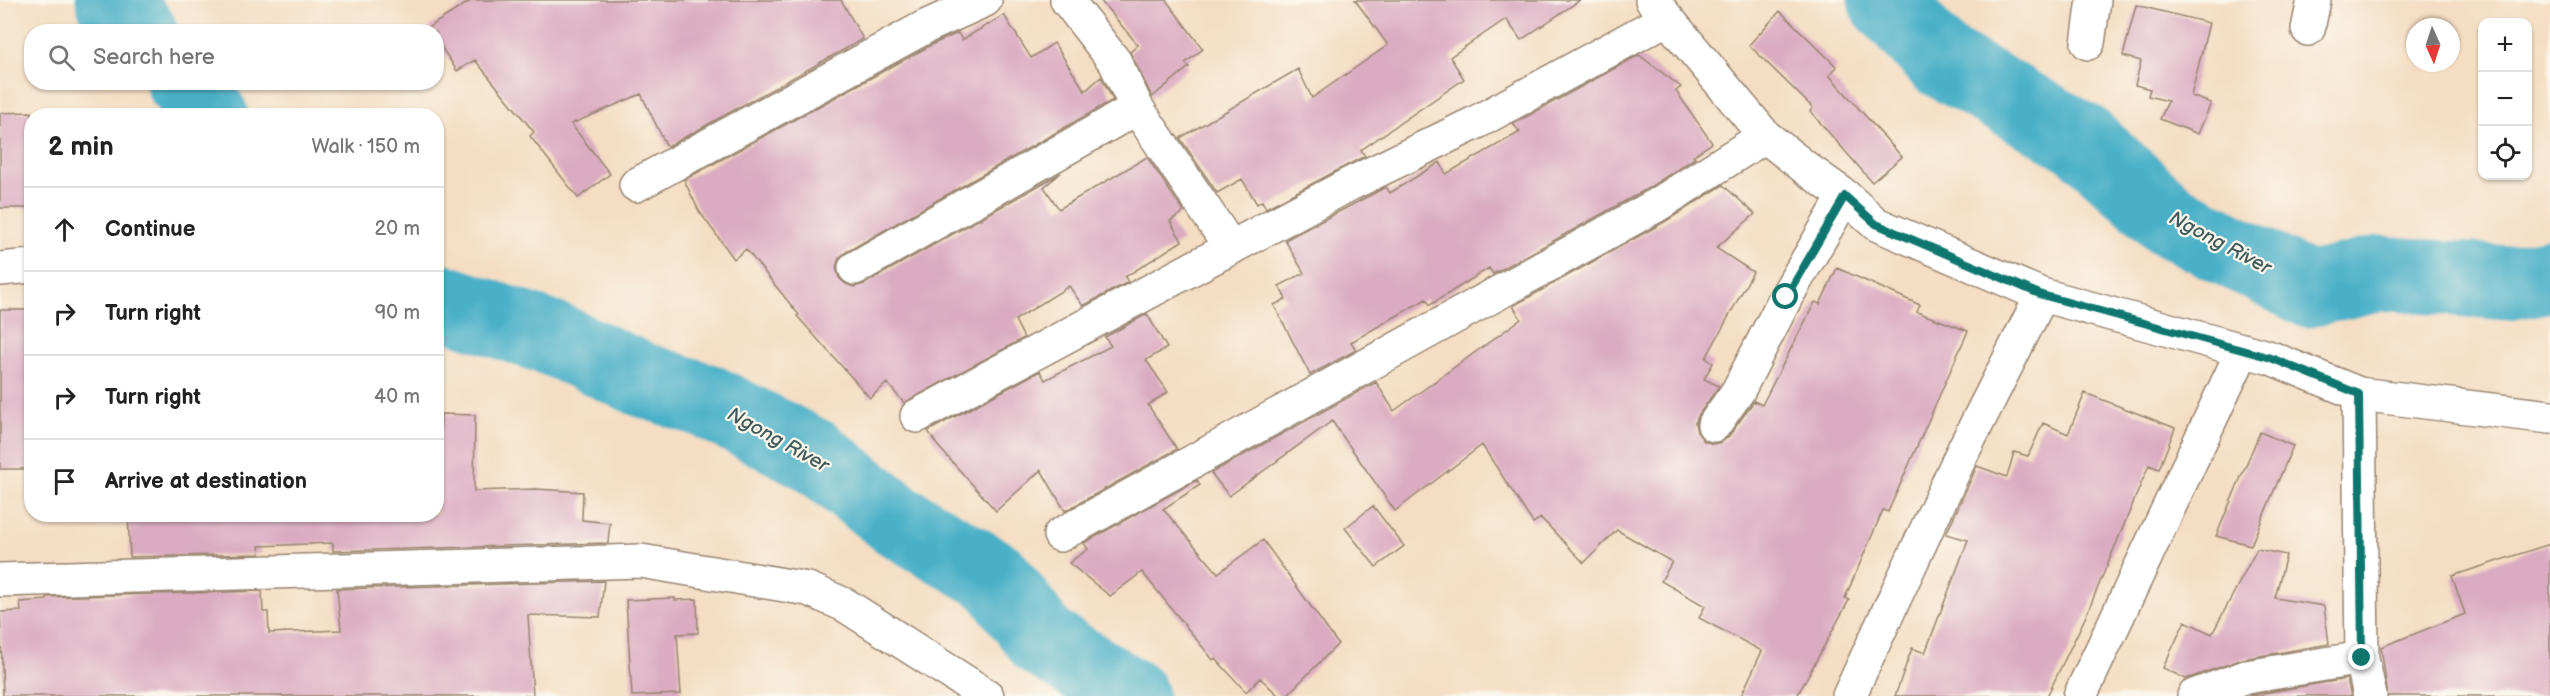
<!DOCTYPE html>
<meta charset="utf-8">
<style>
body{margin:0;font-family:"Balsamiq Sans",sans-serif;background:#f6f6f6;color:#222}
.controls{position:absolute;right:18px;top:18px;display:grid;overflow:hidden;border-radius:12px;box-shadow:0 2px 4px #0004}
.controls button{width:54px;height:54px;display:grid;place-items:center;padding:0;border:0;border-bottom:2px solid #e0e0e0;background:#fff;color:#222;font:30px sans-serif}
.compass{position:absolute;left:2406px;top:18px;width:54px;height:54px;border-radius:50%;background:#fff;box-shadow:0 2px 4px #0004;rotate:177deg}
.stop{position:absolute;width:18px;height:18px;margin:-14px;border:4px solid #0f766e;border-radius:50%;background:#fff}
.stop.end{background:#0f766e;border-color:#fff;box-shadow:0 2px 6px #0008}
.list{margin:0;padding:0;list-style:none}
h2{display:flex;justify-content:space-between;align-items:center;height:78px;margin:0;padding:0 24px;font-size:26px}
h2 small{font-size:20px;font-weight:400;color:#767676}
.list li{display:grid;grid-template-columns:39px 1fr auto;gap:18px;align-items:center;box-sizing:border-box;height:84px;padding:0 24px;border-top:2px solid #e0e0e0}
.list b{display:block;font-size:22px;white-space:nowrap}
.list em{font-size:20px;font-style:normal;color:#767676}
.icon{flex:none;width:33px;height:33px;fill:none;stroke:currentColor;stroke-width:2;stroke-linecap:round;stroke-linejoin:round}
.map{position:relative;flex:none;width:2550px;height:696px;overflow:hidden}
.search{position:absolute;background:#fff;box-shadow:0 2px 4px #0004;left:24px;top:24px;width:420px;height:66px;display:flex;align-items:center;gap:15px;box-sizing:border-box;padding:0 21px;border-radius:24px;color:#767676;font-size:22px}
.panel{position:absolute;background:#fff;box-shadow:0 2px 4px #0004;left:24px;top:108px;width:420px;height:414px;border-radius:24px}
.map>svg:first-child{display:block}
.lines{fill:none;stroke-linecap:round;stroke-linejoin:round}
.river{stroke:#49b0c8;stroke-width:75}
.building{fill:#daabc1}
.street-casing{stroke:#988470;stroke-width:36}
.street{stroke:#fff;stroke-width:33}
.route{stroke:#0f766e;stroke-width:8}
.labels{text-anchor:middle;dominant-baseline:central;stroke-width:4.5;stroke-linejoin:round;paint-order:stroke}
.water-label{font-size:20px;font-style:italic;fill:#40595a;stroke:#fbf7ec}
</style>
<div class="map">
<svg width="2550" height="696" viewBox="0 0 2550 696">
<rect width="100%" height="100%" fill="#fbf7ec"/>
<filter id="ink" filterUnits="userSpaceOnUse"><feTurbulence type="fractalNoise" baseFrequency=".0167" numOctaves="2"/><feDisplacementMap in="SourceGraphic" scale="12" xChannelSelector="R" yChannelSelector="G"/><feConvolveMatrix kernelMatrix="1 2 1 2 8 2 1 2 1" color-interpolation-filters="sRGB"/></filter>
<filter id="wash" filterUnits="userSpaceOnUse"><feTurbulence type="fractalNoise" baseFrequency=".008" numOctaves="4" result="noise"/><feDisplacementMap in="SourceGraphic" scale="24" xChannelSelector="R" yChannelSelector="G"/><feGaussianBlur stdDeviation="1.35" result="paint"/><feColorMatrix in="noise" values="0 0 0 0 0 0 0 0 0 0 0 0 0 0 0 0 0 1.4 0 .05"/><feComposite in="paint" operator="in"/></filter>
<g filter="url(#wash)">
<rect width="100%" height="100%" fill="#f4ddc2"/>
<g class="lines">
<!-- river -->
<path class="river" d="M113,0l27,32
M1885,0l55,60 142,80 89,80 138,70 71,-17 128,10 42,-8
M183,82l28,34
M436,299l122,42 85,39 64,21 108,55 82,64 98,57 48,64 88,55"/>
</g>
<g id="blocks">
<!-- building -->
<path class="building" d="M472,0h369l22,39 -196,108 -26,-53 -70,30 39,50 -32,24 -48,-62 4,-4 -59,-72 -18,11 -21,-32v-7h-4l-3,-5z
M1100,0h66l37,49 -18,14 4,4 -37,30 -22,-45 8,-7z
M1355,0h225l-59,40 -15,-21 -56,38 14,22 -103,71 4,6 -99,52 -4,-7 -5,3 -15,-25 -25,14 -37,-55 118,-69 14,29 76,-53z
M2136,5l73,18 -18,73 20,7 -13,31 -38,-15 8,-18 -20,-5 2,-7 -15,-4 6,-24 -18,-5z
M1780,11l57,56 -8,8 73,82 -30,25 -62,-71 3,-3 -64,-63z
M1004,15l27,43 23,-15 31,48 16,-14 12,23 -267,152 -7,6 -3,9 3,11 7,6 8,3 10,-3 197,-111 -17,14 15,22 88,-52 37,55 -14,9 12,20 -57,36 3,5 -45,24 -14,-20 -54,34 9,18 -120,65 -17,-20 -17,15 -73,-82 2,-1 -53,-66 -12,10 -35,-48 -15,-31 249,-136 25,-11 4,7z
M1639,55l42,32 -5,4 36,52 -19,13 2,2 -48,31 -154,85 -4,-6 -59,37 -4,-6 -75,43 5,8 -46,25 -36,-70 12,-6 -7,-13 25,-13 -19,-33 101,-53 4,6 50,-31 6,12 74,-42 -7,-8z
M32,112v96h-32v-95z
M1723,185l32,29 -39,34 37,24 -47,86 7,5 -9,16 15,7 -20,28 -4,9 2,9 7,9 9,3 9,-2 7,-6 25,-35 8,4 53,-103 5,2 17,-36 83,37 -3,7 51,19 -80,181 -5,-2 -38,88 4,2 -52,96h-56l21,-45 -63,-33 6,-12 -44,-25 11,-19 -55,-32 -33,33 -43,-45 -8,5 -51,-78 -87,66 -63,-90 -103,75 -18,-23 165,-91 18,29 127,-92 -8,-13 153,-85z
M0,310h31v159h-31z
M1147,314l20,34 -21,12 22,32 -20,13 29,44 -112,62 -24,-41 -45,41 -59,-66 -9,-14 112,-60 5,9 66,-34 -6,-9z
M2085,393l90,35 -16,41 -10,-4 -64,153 -38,78h-152l17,-48 13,5 43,-113 -22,-6 31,-68 30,11 7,-25 14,4 15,-33 25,11z
M441,414l34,1 -1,76 62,-2 47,3 -1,28 28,3 -2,20 -275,8v-8l-74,3 1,8 -130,3 -2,-43h309z
M2260,432l33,14 -42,99 -35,-9z
M1197,480l3,5 -37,24 55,64 45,-33 75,104 -52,52h-7l-19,-18 -14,14 -31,-34 -2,2 -71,-88 -32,24 -41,-33 19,-14 -4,-6z
M1373,506l31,40 -28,21 -31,-39z
M2550,544v152h-162l-7,-49 84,-33 -13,-38z
M2257,549l29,6 -11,43 49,8 5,38 -86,15 -57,20 -23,-11 22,-47 27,13z
M604,581l-4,36 -72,-2 5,81h-530l-3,-84 21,-1 -1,-9 27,-2v-3l215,-6 1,21h5l1,21 72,-3 -4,-41z
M675,598v2l22,-1 1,34 -21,1 4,60 -49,2 -6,-96z
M2347,679l4,17h-102l2,-1z"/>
</g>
</g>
<g filter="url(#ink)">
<use href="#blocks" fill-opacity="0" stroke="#988470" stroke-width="1.5"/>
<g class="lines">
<defs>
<path id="street" d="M1067,0l48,62 22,46 94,140
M1652,0l113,136 42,33 38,27 31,28 166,71 229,63 88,36 191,23
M2308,29l6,-29
M2088,43l6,-43
M636,185l289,-158 60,-27
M855,268l282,-160
M0,269l32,-3
M2359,394l3,264 8,38
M917,416l433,-232 127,-62 189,-103
M1714,425l24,-34 48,-94 59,-101
M1060,535l597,-330 108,-69
M0,580l641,-19 167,28 37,16 142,91
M1849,696l115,-247 78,-154
M2080,696l163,-346
M2194,696l52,-19 116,-19"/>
</defs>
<!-- street casing -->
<use href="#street" class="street-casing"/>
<!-- street -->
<use href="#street" class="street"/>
</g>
</g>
<g class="lines" filter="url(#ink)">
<!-- route -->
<path class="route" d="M1786,297l59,-101 31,28 166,71 229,63 88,36 3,264"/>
</g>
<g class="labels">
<!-- water labels -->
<g class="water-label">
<text transform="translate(2220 243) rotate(28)">Ngong River</text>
<text transform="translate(778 440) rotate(29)">Ngong River</text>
</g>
</g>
</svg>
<div class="controls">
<button>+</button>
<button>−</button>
<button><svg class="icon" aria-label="locate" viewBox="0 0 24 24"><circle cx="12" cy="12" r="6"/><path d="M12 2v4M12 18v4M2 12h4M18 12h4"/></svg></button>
</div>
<svg class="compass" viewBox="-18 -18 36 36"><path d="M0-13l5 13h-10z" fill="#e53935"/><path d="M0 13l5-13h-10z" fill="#767676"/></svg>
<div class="stop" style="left:1786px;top:297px"></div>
<div class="stop end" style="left:2362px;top:658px"></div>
<div class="search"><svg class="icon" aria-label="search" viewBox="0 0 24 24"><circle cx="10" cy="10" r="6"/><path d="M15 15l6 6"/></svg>Search here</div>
<section class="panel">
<h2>2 min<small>Walk · 150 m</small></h2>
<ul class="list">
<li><svg class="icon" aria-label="ahead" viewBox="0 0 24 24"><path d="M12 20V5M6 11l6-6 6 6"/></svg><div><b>Continue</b></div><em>20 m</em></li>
<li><svg class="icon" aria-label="right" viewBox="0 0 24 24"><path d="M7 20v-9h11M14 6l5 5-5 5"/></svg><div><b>Turn right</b></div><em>90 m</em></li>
<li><svg class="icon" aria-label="right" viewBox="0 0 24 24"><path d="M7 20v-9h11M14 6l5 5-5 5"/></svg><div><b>Turn right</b></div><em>40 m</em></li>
<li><svg class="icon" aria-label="arrive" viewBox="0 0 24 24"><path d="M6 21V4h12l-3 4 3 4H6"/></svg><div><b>Arrive at destination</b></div></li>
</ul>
</section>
</div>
